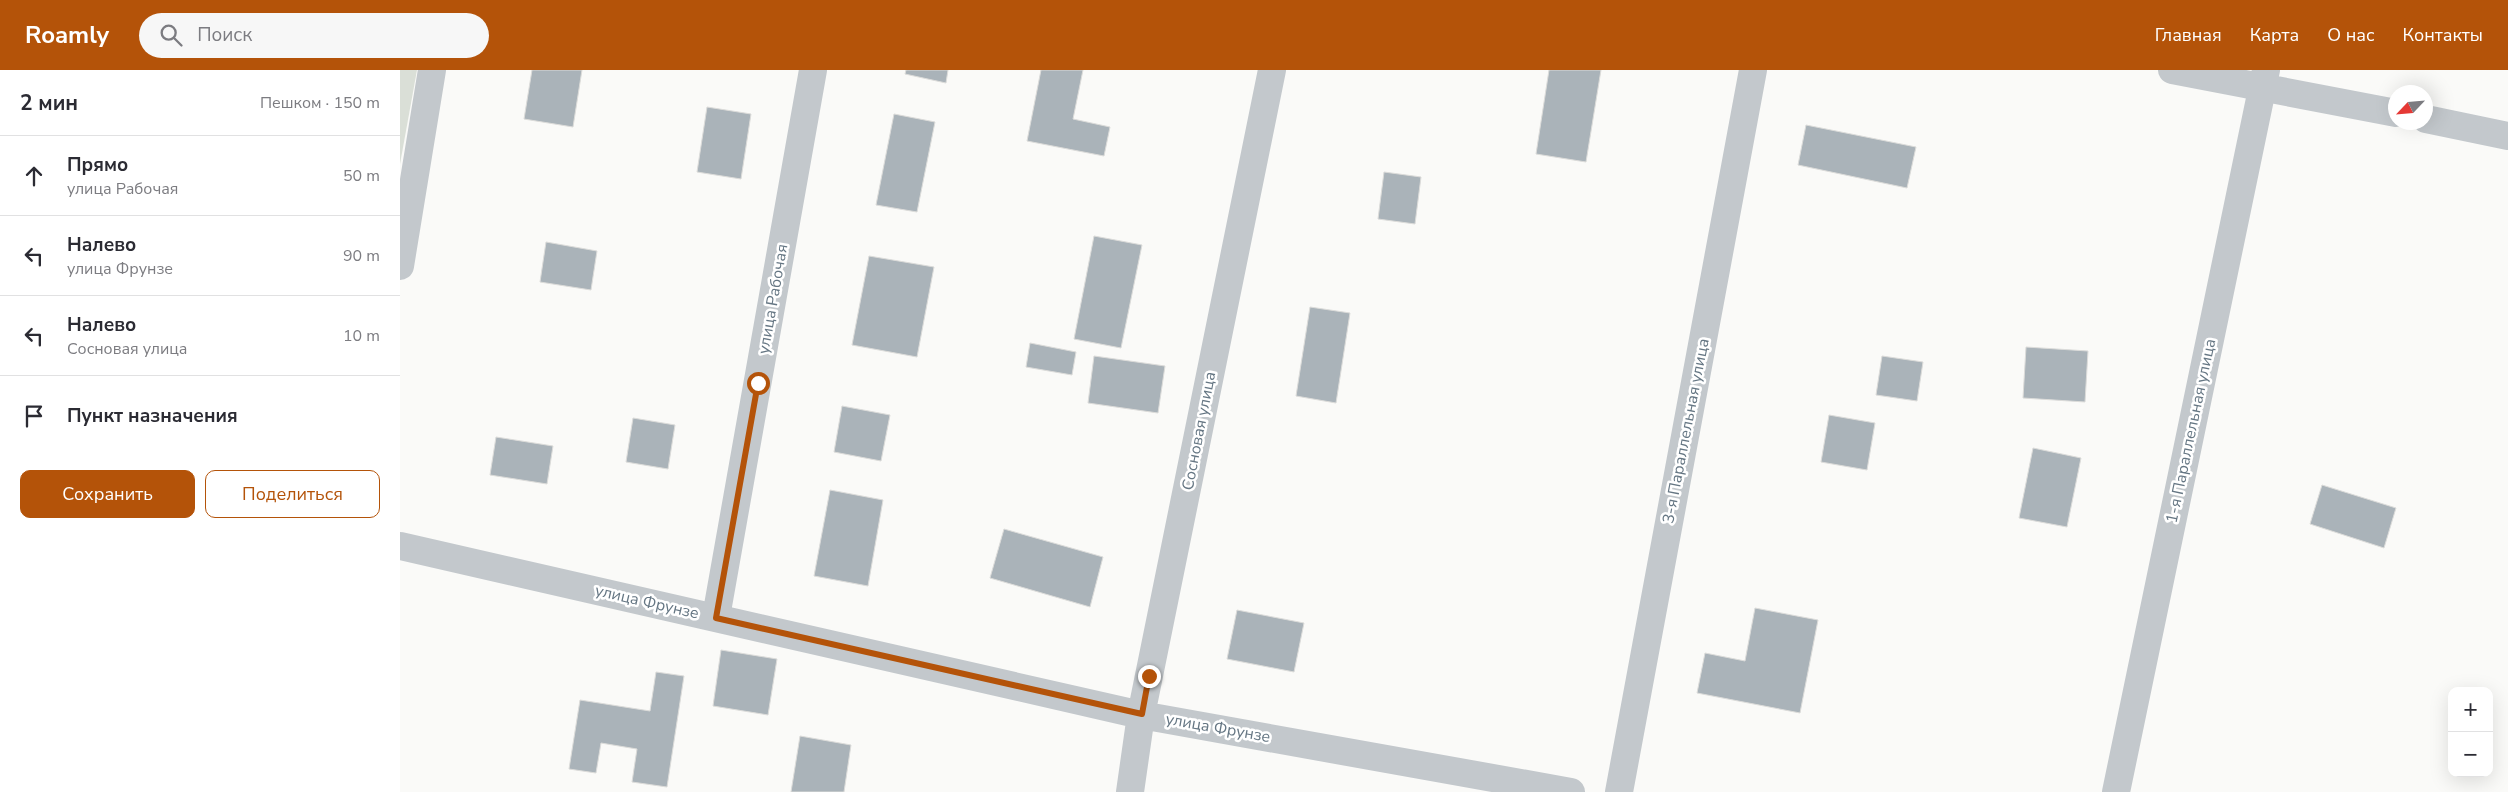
<!DOCTYPE html>
<html lang="ru">
<meta charset="utf-8">
<style>
body{margin:0;font-family:"Nunito Sans",sans-serif;background:#f7f7f7;color:#2b2b33}
.controls{position:absolute;right:15px;bottom:15px;display:grid;overflow:hidden;border-radius:10px;box-shadow:0 5px 20px #0002}
.controls button{width:45px;height:45px;display:grid;place-items:center;padding:0;border:0;border-bottom:1px solid #e1e1e2;background:#fff;color:#2b2b33;font:25px sans-serif}
.compass{position:absolute;left:1988px;top:15px;width:45px;height:45px;border-radius:50%;background:#fff;box-shadow:0 5px 20px #0002;rotate:244deg}
.stop{position:absolute;width:15px;height:15px;margin:-11px;border:4px solid #b45309;border-radius:50%;background:#fff}
.stop.end{background:#b45309;border-color:#fff;box-shadow:0 1px 5px #0008}
.list{margin:0;padding:0;list-style:none}
h2{display:flex;justify-content:space-between;align-items:center;height:65px;margin:0;padding:0 20px;font-size:21px}
h2 small{font-size:16px;font-weight:400;color:#7c7c81}
.list li{display:grid;grid-template-columns:32px 1fr auto;gap:15px;align-items:center;box-sizing:border-box;height:80px;padding:0 20px;border-top:1px solid #e1e1e2}
.list b{display:block;font-size:19px;white-space:nowrap}
.list p{margin:0;font-size:16px;white-space:nowrap;color:#7c7c81}
.list em{font-size:16px;font-style:normal;color:#7c7c81}
.actions{display:flex;gap:10px;padding:15px 20px}
.actions a{flex:1;padding:11px 0;border:1px solid #b45309;border-radius:10px;text-align:center;font-size:18px;color:#b45309}
.actions .main{background:#b45309;color:#fff}
.icon{flex:none;width:28px;height:28px;fill:none;stroke:currentColor;stroke-width:2;stroke-linecap:round;stroke-linejoin:round}
.map{position:relative;flex:none;width:2108px;height:722px;overflow:hidden}
header{display:flex;align-items:center;gap:30px;box-sizing:border-box;height:70px;padding:0 25px;background:#b45309;color:#fff}
header strong{font-size:24px}
nav{display:flex;gap:28px;margin-inline-start:auto;font-size:18px}
.search{width:350px;height:45px;background:#f7f7f7;display:flex;align-items:center;gap:12px;box-sizing:border-box;padding:0 18px;border-radius:28px;color:#7c7c81;font-size:19px}
main{display:flex}
aside{flex:1;background:#fff}
.map>svg:first-child{display:block}
.green{fill:#dadfd7}
.building{fill:#aab3b9;stroke:#dcdcda}
.lines{fill:none;stroke-linecap:round;stroke-linejoin:round}
.street{stroke:#c3c8cc;stroke-width:28}
.route{stroke:#b45309;stroke-width:6}
.labels{text-anchor:middle;dominant-baseline:central;stroke-width:5;stroke-linejoin:round;paint-order:stroke}
.street-label{font-size:16px;fill:#657683;stroke:#fff}
</style>
<header>
<strong>Roamly</strong>
<div class="search"><svg class="icon" aria-label="search" viewBox="0 0 24 24"><circle cx="10" cy="10" r="6"/><path d="M15 15l6 6"/></svg>Поиск</div>
<nav><a>Главная</a><a>Карта</a><a>О нас</a><a>Контакты</a></nav>
</header>
<main>
<aside>
<h2>2 мин<small>Пешком · 150 m</small></h2>
<ul class="list">
<li><svg class="icon" aria-label="ahead" viewBox="0 0 24 24"><path d="M12 20V5M6 11l6-6 6 6"/></svg><div><b>Прямо</b><p>улица Рабочая</p></div><em>50 m</em></li>
<li><svg class="icon" aria-label="left" viewBox="0 0 24 24"><path d="M17 20v-9H6M10 6l-5 5 5 5"/></svg><div><b>Налево</b><p>улица Фрунзе</p></div><em>90 m</em></li>
<li><svg class="icon" aria-label="left" viewBox="0 0 24 24"><path d="M17 20v-9H6M10 6l-5 5 5 5"/></svg><div><b>Налево</b><p>Сосновая улица</p></div><em>10 m</em></li>
<li><svg class="icon" aria-label="arrive" viewBox="0 0 24 24"><path d="M6 21V4h12l-3 4 3 4H6"/></svg><div><b>Пункт назначения</b></div></li>
</ul>
<div class="actions"><a class="main">Сохранить</a><a>Поделиться</a></div>
</aside>
<div class="map">
<svg width="2108" height="722" viewBox="0 0 2108 722">
<rect width="100%" height="100%" fill="#fafaf8"/>
<!-- green -->
<path class="green" d="M0,0h17l-17,94z"/>
<!-- building -->
<path class="building" d="M132,0h50l-9,57 -49,-8z
M506,0h42l-2,13 -41,-9z
M641,0h42l-10,49 37,8 -6,29 -77,-15z
M1149,0h52l-15,92 -50,-8z
M307,37l44,7 -10,65 -44,-7z
M494,44l41,8 -18,90 -41,-7z
M1406,55l110,22 -9,41 -109,-23z
M984,102l37,5 -6,47 -37,-5z
M694,166l48,9 -21,103 -47,-9z
M146,172l51,9 -6,39 -51,-8z
M469,186l65,11 -17,90 -65,-12z
M910,237l40,6 -14,90 -40,-7z
M630,273l46,9 -4,23 -46,-8z
M1626,277l62,4 -3,51 -62,-4z
M694,286l71,10 -7,47 -70,-10z
M1482,286l41,6 -6,39 -41,-6z
M442,336l48,9 -9,46 -47,-9z
M1429,345l46,8 -8,47 -46,-8z
M233,348l42,7 -7,44 -42,-7z
M96,367l57,9 -6,38 -57,-9z
M1633,378l48,10 -14,69 -48,-9z
M1922,415l74,23 -12,40 -74,-24z
M430,420l53,10 -15,86 -54,-10z
M604,459l99,28 -13,50 -100,-29z
M1355,538l63,12 -18,93 -103,-20 8,-40 40,8z
M837,540l67,13 -10,49 -67,-13z
M321,580l56,9 -9,56 -55,-9z
M256,602l28,4 -17,111 -35,-5 5,-33 -36,-6 -5,30 -27,-4 11,-69 70,11z
M400,666l51,9 -7,47h-53z"/>
<g class="lines">
<!-- street -->
<path class="street" d="M1772,0l224,43
M2026,49l82,17
M0,196l32,-196
M0,476l741,169 430,77
M316,547l97,-547
M730,722l11,-77 131,-645
M1219,722l134,-722
M1716,722l150,-722"/>
</g>
<g class="lines">
<!-- route -->
<path class="route" d="M358,313l-42,235 426,96 7,-38"/>
</g>
<g class="labels">
<!-- street labels -->
<g class="street-label">
<text transform="translate(373 229) rotate(-80)">улица Рабочая</text>
<text transform="translate(799 361) rotate(-79)">Сосновая улица</text>
<text transform="translate(1286 361) rotate(-79)">3-я Параллельная улица</text>
<text transform="translate(1791 361) rotate(-78)">1-я Параллельная улица</text>
<text transform="translate(247 532) rotate(13)">улица Фрунзе</text>
<text transform="translate(818 658) rotate(10)">улица Фрунзе</text>
</g>
</g>
</svg>
<div class="controls">
<button>+</button>
<button>−</button>
</div>
<svg class="compass" viewBox="-18 -18 36 36"><path d="M0-13l5 13h-10z" fill="#e53935"/><path d="M0 13l5-13h-10z" fill="#7c7c81"/></svg>
<div class="stop" style="left:358px;top:313px"></div>
<div class="stop end" style="left:749px;top:606px"></div>
</div>
</main>
